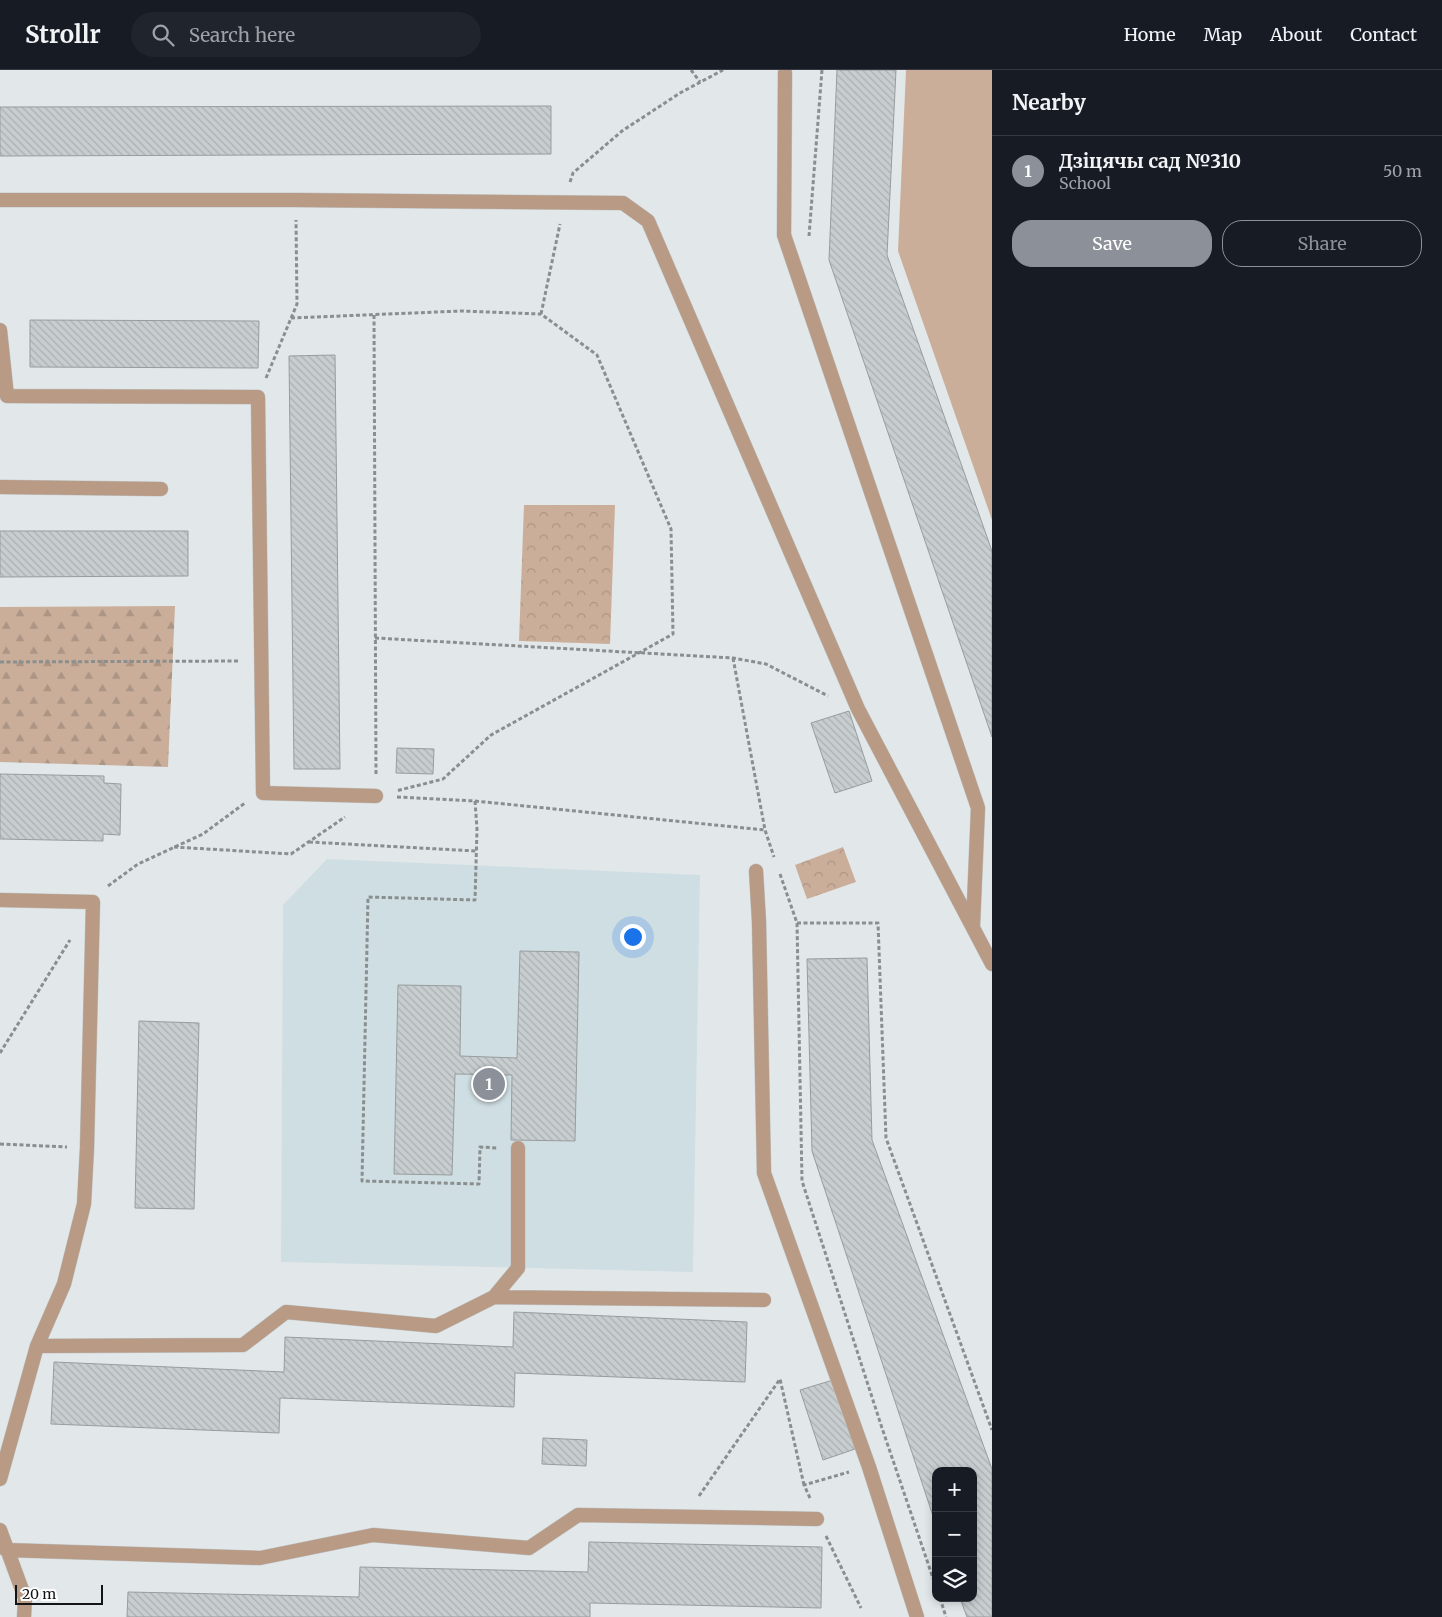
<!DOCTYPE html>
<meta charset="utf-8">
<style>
body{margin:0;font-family:Merriweather,serif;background:#20242c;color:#f1f3f6}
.controls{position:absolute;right:15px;bottom:15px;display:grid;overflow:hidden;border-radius:10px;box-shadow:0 2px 8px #0003}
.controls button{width:45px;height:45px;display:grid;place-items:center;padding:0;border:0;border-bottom:1px solid #363941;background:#171b24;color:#f1f3f6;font:25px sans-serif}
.scale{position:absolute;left:15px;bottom:12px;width:88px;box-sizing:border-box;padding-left:5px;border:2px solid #121415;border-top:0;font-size:14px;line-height:18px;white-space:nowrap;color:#121415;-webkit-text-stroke:4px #fff;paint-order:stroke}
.you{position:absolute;left:632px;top:866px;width:18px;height:18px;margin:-12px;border:4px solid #fff;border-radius:50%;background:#1a73e8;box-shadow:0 0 0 8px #1a73e833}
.badge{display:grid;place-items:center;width:32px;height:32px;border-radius:50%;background:#8c9099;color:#fff;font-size:16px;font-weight:700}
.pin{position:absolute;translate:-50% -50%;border:2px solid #fff;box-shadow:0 1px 5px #0006}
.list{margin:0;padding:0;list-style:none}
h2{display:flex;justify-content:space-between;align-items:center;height:65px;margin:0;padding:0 20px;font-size:21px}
h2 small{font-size:16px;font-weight:400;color:#9ea1a6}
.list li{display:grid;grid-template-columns:32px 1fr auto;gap:15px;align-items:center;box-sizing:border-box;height:70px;padding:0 20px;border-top:1px solid #363941}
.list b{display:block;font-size:19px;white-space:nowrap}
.list p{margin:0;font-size:16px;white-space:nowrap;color:#9ea1a6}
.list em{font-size:16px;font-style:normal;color:#9ea1a6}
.actions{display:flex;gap:10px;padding:15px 20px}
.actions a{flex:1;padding:11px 0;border:1px solid #8c9099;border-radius:20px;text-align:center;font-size:18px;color:#8c9099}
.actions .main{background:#8c9099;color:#fff}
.icon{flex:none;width:28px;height:28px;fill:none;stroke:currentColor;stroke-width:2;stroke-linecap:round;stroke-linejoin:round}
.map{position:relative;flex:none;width:992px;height:1547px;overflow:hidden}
header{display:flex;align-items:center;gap:30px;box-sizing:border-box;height:70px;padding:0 25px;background:#171b24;border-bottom:1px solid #363941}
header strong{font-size:24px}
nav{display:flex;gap:28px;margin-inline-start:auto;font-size:18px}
.search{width:350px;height:45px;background:#20242c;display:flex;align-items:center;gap:12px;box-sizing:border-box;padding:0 18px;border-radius:28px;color:#9ea1a6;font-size:19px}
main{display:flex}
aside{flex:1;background:#171b24}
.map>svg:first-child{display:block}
.built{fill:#cfdee3}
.grass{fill:#caae9a}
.forest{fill:url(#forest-firs)}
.park{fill:url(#park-crowns)}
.building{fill:url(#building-back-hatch);stroke:#979d9e}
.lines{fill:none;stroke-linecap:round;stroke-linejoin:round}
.service-casing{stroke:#c1c6c8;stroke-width:15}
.path{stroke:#898e8f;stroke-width:3;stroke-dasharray:4 2.5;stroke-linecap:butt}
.service{stroke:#b89a85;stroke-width:14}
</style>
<header>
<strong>Strollr</strong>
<div class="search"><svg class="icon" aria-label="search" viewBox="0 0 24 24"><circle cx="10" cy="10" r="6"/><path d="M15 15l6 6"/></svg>Search here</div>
<nav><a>Home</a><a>Map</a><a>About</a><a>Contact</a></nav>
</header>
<main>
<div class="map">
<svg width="992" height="1547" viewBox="0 0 992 1547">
<defs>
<pattern id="forest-firs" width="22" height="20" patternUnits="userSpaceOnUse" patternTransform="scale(1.25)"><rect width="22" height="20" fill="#caae9a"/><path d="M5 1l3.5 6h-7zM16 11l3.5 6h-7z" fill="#ac9584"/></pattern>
<pattern id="park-crowns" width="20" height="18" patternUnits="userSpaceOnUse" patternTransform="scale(1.25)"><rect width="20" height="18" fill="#caae9a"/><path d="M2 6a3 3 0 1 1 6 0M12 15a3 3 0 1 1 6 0" fill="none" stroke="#ac9584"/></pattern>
<pattern id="building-back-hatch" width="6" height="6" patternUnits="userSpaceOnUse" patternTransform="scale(1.25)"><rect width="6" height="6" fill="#c8ced0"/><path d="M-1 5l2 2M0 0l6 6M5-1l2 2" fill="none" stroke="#abb0b2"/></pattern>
</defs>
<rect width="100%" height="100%" fill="#e2e8ea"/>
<!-- built -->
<path class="built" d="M327,789l373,16 -7,397 -412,-10 2,-357z"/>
<!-- grass -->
<path class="grass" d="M906,0h86v450l-94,-269z"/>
<!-- forest -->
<path class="forest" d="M175,536l-7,161 -168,-5v-155z"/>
<!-- park -->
<path class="park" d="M524,435h91l-5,139 -91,-3z
M843,777l13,35 -49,17 -12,-34z"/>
<!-- building -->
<path class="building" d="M837,0h59l-9,185 105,296v186l-163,-477z
M551,36v48l-551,2v-49z
M30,250l229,1 -1,47 -228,-1z
M335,285l5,414h-46l-5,-413z
M0,461h188v45l-188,1z
M849,641l23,70 -37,12 -24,-70z
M397,678l37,1 -1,25 -37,-1z
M0,704l104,2v7l17,1 -1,51 -17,-1v7l-103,-2z
M520,881l59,1 -4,189 -64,-1 1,-65 -57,-1 -3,101 -58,-1 4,-189 63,1 -1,70 57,2z
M867,888l5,182 120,329v148h-25l-7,-19h13v-127h-37v54l-124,-374 -5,-192z
M139,951l60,2 -5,186 -59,-1z
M514,1242l233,10 -2,60 -230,-9 -1,34 -234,-9 -1,35 -228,-9 3,-62 230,10 1,-35 228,10z
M833,1310l22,69 -32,11 -23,-70z
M543,1368l44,2 -1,26 -44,-2z
M589,1472l233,5 -1,61 -231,-5v14h-463l1,-25 231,5 1,-30 228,5z"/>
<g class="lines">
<defs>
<path id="service" d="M785,3l-1,162 194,573 -5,118
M0,130h295l328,3 25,18 210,488 134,255
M0,260l7,66 251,1 5,396 113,3
M0,417l161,2
M756,801l3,51 5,251 105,294 48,150
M0,830l93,2 -6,246 -3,56 -20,80 -27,62 -37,133
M494,1227l24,-29v-120
M37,1276l206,-1 43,-33 150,14 58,-29 270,3
M0,1460l25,68 -1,19
M6,1480l254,8 113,-23 156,13 49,-33 239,4"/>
</defs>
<!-- service casing -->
<use href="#service" class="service-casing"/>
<!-- path -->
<path class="path" d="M691,0l9,12
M570,112l3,-9 49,-42 58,-38 43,-23
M809,166l13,-166
M541,244l19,-90
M374,245l2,460
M291,248l170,-7 80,3 56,41 74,174 2,105 -182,101 -48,44 -47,12
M266,308l31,-74 -1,-84
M375,568l358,20 33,6 62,32
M733,588l32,172 9,27
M0,592l239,-1
M397,727l78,4 290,29
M475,731l2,28 -2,71 -107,-3 -6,284 117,3 1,-37 18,1
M309,772l167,9
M174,777l117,7 54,-37
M780,804l17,49 5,258 80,247 54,159
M108,816l30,-22 65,-30 42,-31
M797,853h81l8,215 106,292
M0,983l70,-113
M0,1074l67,3
M699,1426l81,-117 24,106
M810,1428l-6,-13 45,-13
M826,1466l35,72
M940,1528l6,19"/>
<!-- service -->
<use href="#service" class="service"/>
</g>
</svg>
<div class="controls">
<button>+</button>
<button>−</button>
<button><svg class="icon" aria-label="layers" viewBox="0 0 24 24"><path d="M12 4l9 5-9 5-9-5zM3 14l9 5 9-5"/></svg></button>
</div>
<div class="scale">20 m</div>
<div class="you"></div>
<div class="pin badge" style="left:489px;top:1014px">1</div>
</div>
<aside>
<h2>Nearby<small></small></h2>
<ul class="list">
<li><span class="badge">1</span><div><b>Дзіцячы сад №310</b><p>School</p></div><em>50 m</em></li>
</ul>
<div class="actions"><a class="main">Save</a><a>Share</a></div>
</aside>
</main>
